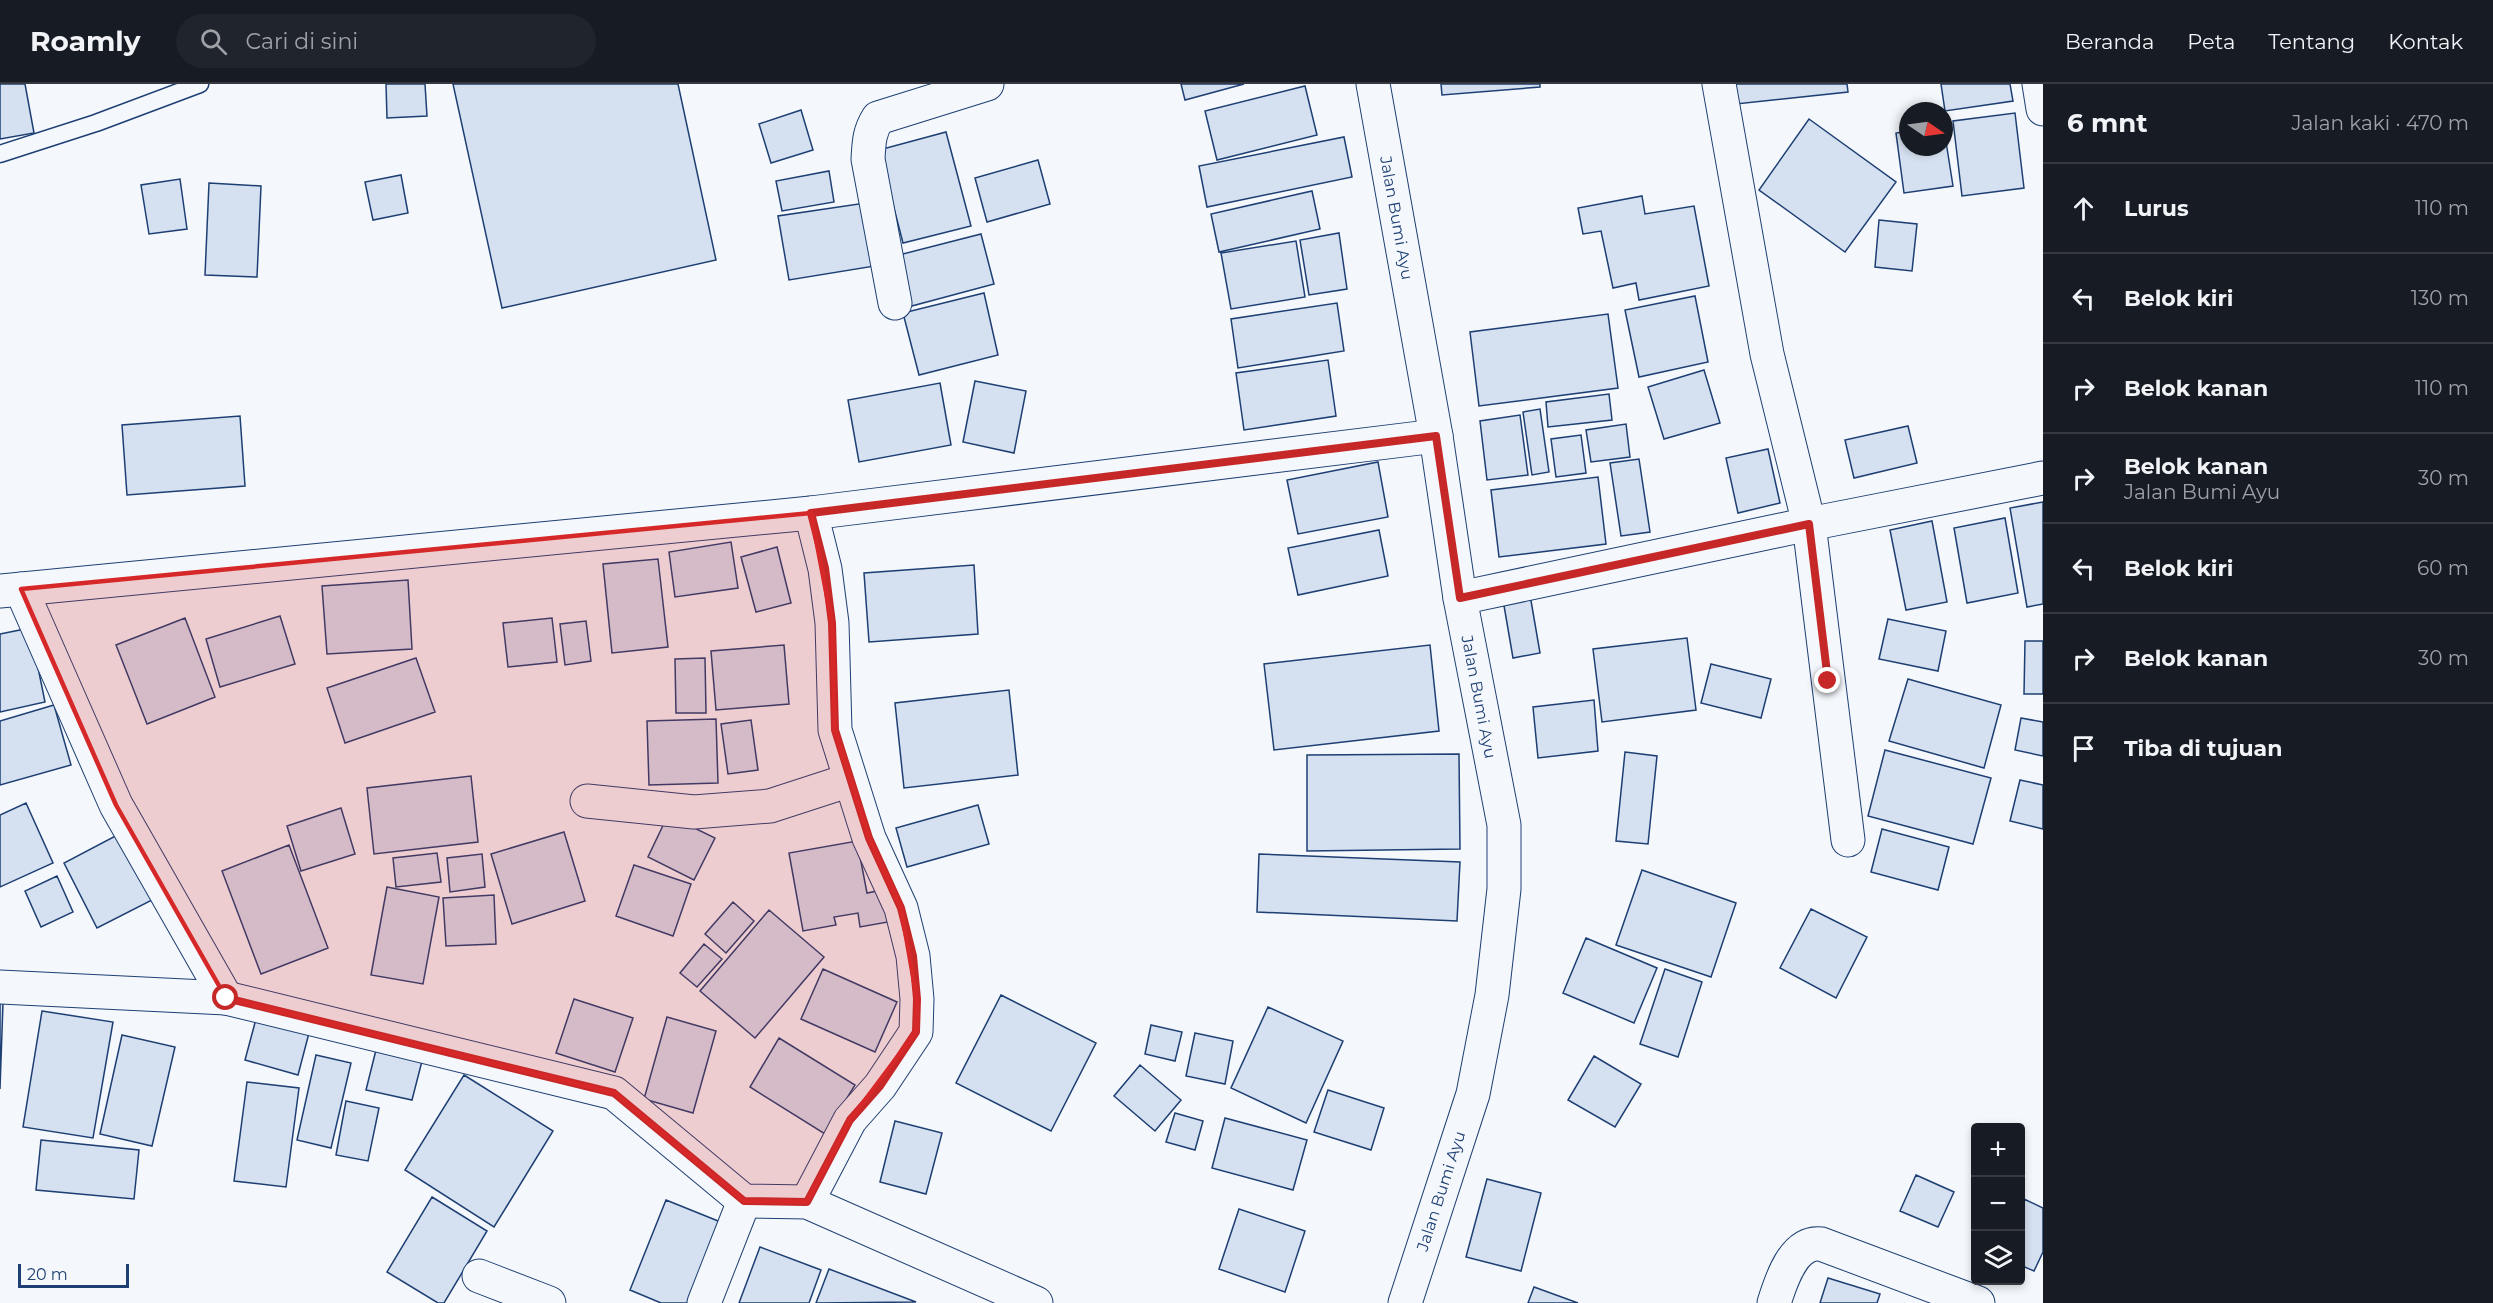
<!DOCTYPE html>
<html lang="id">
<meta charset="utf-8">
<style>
body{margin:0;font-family:Montserrat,sans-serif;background:#20242c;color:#f1f3f6}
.controls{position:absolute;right:18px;bottom:18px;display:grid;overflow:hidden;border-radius:6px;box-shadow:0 3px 9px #0003}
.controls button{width:54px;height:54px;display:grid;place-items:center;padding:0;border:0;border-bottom:2px solid #363941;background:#171b24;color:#f1f3f6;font:30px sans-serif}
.compass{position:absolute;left:1899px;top:18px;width:54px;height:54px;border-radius:50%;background:#171b24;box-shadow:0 3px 9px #0003;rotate:103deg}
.scale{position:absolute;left:18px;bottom:15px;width:111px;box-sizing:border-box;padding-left:6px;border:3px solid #1d3f73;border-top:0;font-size:16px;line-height:21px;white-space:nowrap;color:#1d3f73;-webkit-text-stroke:4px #f4f7fb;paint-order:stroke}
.stop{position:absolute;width:18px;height:18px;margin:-14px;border:4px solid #c62828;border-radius:50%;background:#fff}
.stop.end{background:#c62828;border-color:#fff;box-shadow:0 2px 6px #0008}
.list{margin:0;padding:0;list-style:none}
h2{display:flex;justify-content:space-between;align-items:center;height:78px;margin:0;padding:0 24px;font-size:26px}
h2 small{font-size:20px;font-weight:400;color:#9ea1a6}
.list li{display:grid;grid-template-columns:39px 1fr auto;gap:18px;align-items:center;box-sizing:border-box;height:90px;padding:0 24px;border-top:2px solid #363941}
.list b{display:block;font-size:22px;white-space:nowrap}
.list p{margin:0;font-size:20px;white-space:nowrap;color:#9ea1a6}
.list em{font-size:20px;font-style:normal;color:#9ea1a6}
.icon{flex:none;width:33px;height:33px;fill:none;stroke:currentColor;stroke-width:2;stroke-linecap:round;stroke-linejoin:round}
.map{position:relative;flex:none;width:2043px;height:1219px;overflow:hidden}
header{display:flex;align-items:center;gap:36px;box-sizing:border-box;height:84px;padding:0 30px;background:#171b24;border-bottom:2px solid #363941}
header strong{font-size:28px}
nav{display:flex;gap:33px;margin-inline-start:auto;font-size:21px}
.search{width:420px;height:54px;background:#20242c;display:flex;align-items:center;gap:15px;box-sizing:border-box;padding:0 21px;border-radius:33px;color:#9ea1a6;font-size:22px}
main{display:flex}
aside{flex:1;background:#171b24}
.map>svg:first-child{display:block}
.building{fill:#d5e0f0;stroke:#1d3f73;stroke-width:1.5}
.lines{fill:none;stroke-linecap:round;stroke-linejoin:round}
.lane-casing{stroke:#1d3f73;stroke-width:19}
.street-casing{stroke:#1d3f73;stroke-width:35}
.lane{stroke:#f4f7fb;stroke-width:16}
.street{stroke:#f4f7fb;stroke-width:33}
.route{stroke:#c62828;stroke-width:8}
.marked{fill:#d62828;fill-opacity:0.2;stroke:#d62828;stroke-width:4.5;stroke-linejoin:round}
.labels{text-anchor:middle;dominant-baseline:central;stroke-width:4.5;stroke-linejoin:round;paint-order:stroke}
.street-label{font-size:16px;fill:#1d3f73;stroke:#f4f7fb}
</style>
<header>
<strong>Roamly</strong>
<div class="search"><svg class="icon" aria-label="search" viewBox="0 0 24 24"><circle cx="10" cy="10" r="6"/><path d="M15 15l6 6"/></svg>Cari di sini</div>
<nav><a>Beranda</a><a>Peta</a><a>Tentang</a><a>Kontak</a></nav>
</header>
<main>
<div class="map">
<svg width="2043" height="1219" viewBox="0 0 2043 1219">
<rect width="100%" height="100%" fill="#f4f7fb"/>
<!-- building -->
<path class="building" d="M0,0h25l9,49 -34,6z
M386,0h39l2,32 -40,2z
M453,0h225l38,176 -214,48z
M1181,0h63l-59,16z
M1441,0h99v3l-98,8z
M1734,0h113l1,8 -112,12z
M1941,0h69l3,17 -68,10z
M1305,2l12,49 -100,25 -12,-49z
M801,26l12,40 -42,13 -12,-39z
M2015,29l9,75 -62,8 -9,-75z
M1809,35l87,63 -51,70 -86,-62z
M1944,45l9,57 -49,7 -8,-60 12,-2v16h36z
M946,48l25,94 -68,17 -24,-93z
M1344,53l8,40 -145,30 -8,-41z
M1038,76l12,44 -63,18 -12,-44z
M829,87l5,31 -52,9 -6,-30z
M401,91l7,38 -35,7 -8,-38z
M180,95l7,50 -38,5 -8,-49z
M209,99l52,3 -4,91 -52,-2z
M1312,107l8,38 -101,23 -8,-38z
M1642,112l3,18 49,-8 15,80 -70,14 -3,-17 -23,5 -12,-57 -18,3 -5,-26z
M872,118l9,63 -92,15 -11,-64z
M1879,136l38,4 -5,47 -37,-4z
M1339,149l8,56 -38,6 -9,-55z
M981,150l13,50 -86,23 -13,-51z
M1296,157l9,56 -74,12 -10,-56z
M984,209l14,62 -79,20 -16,-62z
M1695,212l13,66 -69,15 -14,-67z
M1337,219l7,48 -106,17 -7,-49z
M1608,230l10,74 -139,18 -9,-74z
M1328,276l8,56 -92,14 -8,-57z
M1704,286l16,53 -56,16 -16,-52z
M975,297l51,10 -12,62 -51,-11z
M940,299l11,62 -92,17 -11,-62z
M1609,310l3,26 -64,7 -2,-25z
M1540,325l9,63 -17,3 -9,-63z
M1520,331l8,60 -41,5 -7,-59z
M240,332l5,70 -118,9 -5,-70z
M1626,340l4,33 -39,5 -5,-32z
M1908,342l9,37 -63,15 -9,-38z
M1581,351l5,38 -30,4 -5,-38z
M1768,365l12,54 -42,10 -12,-55z
M1639,375l11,73 -29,4 -11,-73z
M1378,378l10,55 -90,17 -11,-54z
M1598,393l8,67 -107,13 -8,-67z
M2043,418v102l-16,3 -17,-99z
M2005,434l13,75 -51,10 -13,-75z
M1932,437l15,81 -41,8 -16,-80z
M1379,446l9,46 -90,19 -10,-47z
M731,458l7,46 -63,9 -6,-45z
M777,463l14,56 -35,9 -15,-55z
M658,475l10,88 -56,6 -9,-89z
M974,481l4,69 -109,8 -5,-69z
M408,496l4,69 -85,5 -5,-68z
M1529,505l11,64 -27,5 -11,-64z
M280,532l15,48 -75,23 -14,-48z
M185,534l30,79 -68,27 -31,-79z
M552,534l5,44 -49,5 -5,-44z
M1888,535l58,12 -8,40 -59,-12z
M586,537l5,40 -26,4 -5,-41z
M30,544l15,74 -45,10v-78z
M1687,554l9,72 -94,12 -9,-73z
M2025,557h18v53h-19z
M784,561l5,59 -73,6 -5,-59z
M1430,561l9,86 -165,19 -10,-86z
M416,574l19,54 -90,31 -18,-55z
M705,574l1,55h-30l-1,-54z
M1711,580l60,15 -10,39 -60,-15z
M1908,595l93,26 -17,63 -95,-27z
M1009,606l9,85 -114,13 -9,-85z
M1594,616l4,51 -60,7 -5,-51z
M54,621l17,60 -71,20v-64z
M2021,634l22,4v34l-28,-6z
M716,635l2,64 -69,2 -2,-64z
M751,636l7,50 -30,4 -7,-50z
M1885,666l106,28 -18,66 -105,-28z
M1625,668l32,4 -9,88 -32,-3z
M1459,670l1,95 -153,2v-96z
M471,692l7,66 -104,12 -7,-66z
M2020,696l23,5v44l-33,-8z
M26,719l27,60 -53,24v-72z
M978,721l11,39 -82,23 -11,-39z
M341,724l14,46 -54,17 -14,-45z
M668,731l47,23 -21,42 -46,-23z
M1882,745l67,18 -11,43 -67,-18z
M123,748l33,66 -59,30 -33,-65z
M564,748l21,69 -73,23 -21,-70z
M857,757l10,52 15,-3 6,32 -28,5 -2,-14 -24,4 2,8 -33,6 -14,-78z
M289,761l39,103 -67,26 -39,-103z
M437,769l4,29 -45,5 -3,-29z
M482,770l3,33 -35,5 -3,-34z
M1259,770l201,8 -3,59 -200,-9z
M634,781l57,19 -18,52 -57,-20z
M1642,786l94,33 -25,74 -95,-32z
M57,792l16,36 -32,15 -16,-36z
M387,803l52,10 -16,87 -52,-9z
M494,811l2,49 -50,2 -3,-48z
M733,818l21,19 -28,32 -21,-19z
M1811,825l56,28 -31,61 -56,-30z
M769,826l55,47 -69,81 -55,-47z
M1586,854l71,30 -23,55 -71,-30z
M704,860l18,15 -25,28 -17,-14z
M823,885l74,33 -22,50 -74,-33z
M1665,885l37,13 -24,75 -38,-13z
M1001,911l95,48 -45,88 -95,-48z
M574,915l59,19 -18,54 -59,-19z
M0,919h3l-3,86z
M1268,923l75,34 -37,82 -75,-35z
M42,927l71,11 -20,116 -70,-11z
M667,933l49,14 -23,82 -49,-14z
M256,935l53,14 -11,42 -53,-15z
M1151,941l31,7 -7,29 -30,-7z
M1195,949l38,8 -8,43 -39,-8z
M122,951l53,12 -23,99 -52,-12z
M779,954l76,47 -30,49 -75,-47z
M376,966l46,11 -10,39 -46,-10z
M316,971l35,8 -20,85 -34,-8z
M1594,972l47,28 -26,43 -47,-27z
M1140,981l41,35 -26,31 -41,-35z
M464,991l89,56 -59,96 -89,-57z
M247,998l52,6 -13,99 -52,-6z
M1328,1006l56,18 -13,42 -57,-18z
M346,1017l33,7 -11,53 -32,-6z
M1175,1029l28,8 -8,29 -29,-8z
M1225,1034l82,22 -14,50 -81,-22z
M895,1037l47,12 -16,61 -46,-12z
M41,1056l98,10 -5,49 -98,-9z
M1916,1091l38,17 -16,35 -38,-16z
M1487,1095l54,14 -20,78 -55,-14z
M432,1113l55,34 -43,72h-6l-51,-31z
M2024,1115l19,9v44l-9,19 -14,-6v-59z
M666,1116l62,25 -31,78h-36l-31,-13z
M1239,1125l66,22 -20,61 -66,-23z
M760,1163l61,23 -12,33h-70z
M829,1185l87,33 -100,1z
M1828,1194l52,16 -3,9h-57z
M1534,1203l44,16h-50z"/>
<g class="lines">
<defs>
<path id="lane" d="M0,70l96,-31 104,-39"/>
<g id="street">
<path id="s1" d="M1373,0l63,352 24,162 44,227v64l-12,106 -19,99 -68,209"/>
<path d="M1719,0l48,270 42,170 39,316"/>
<path d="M2039,0l4,25"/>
<path d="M895,219l-27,-144c1,-16 1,-27 10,-41l109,-34"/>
<path d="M21,505l95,216 110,193"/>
<path d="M0,507l811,-78 625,-77"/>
<path d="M1460,514l349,-74 234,-46"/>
<path d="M587,717l107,11 76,-6 80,-26"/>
<path d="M0,903l226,11 388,95 130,108 63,1 229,101"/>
<path d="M807,1118l43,-82 30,-34 36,-54 1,-33 -4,-43 -12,-48 -32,-70 -34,-108 -3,-107 -7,-54 -14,-56"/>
<path d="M479,1192l70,27"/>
<path d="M704,1219l40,-102"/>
<path d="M1774,1219c7,-22 19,-62 47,-59l157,59"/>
</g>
</defs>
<!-- lane casing -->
<use href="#lane" class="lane-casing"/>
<!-- street casing -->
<use href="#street" class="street-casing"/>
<!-- lane -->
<use href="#lane" class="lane"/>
<!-- street -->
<use href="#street" class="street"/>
</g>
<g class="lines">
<!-- route -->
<path class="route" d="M226,914l388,95 130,108 63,1 43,-82 30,-34 36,-54 1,-33 -4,-43 -12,-48 -32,-70 -34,-108 -3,-107 -7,-55 -14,-55 625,-77 24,162 349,-74 19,157"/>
</g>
<!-- marked area -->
<path class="marked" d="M811,429l21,110 3,107 34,108 32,70 16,91 -1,33 -66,88 -43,82 -63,-1 -130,-108 -388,-95 -110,-193 -95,-216z"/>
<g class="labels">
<!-- street labels -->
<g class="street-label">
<text stroke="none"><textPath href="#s1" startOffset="136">Jalan Bumi Ayu</textPath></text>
<text stroke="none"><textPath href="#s1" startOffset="622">Jalan Bumi Ayu</textPath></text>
<text transform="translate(1441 1107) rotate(-72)">Jalan Bumi Ayu</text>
</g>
</g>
</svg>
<div class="controls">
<button>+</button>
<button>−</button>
<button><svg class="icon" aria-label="layers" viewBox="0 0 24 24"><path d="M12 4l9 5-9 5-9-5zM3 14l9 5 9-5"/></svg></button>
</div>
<svg class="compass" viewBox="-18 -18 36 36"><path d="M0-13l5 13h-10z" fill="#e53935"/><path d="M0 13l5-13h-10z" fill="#9ea1a6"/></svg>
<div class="scale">20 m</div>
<div class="stop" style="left:226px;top:914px"></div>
<div class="stop end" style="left:1828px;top:597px"></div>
</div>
<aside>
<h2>6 mnt<small>Jalan kaki · 470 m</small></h2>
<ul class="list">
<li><svg class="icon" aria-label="ahead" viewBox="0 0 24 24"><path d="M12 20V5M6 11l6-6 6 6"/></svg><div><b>Lurus</b></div><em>110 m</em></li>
<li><svg class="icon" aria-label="left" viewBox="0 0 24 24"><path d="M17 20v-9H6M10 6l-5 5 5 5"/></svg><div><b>Belok kiri</b></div><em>130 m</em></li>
<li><svg class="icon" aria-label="right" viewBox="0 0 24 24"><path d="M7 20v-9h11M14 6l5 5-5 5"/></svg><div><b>Belok kanan</b></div><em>110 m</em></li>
<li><svg class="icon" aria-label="right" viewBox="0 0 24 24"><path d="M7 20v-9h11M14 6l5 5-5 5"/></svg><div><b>Belok kanan</b><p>Jalan Bumi Ayu</p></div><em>30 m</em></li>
<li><svg class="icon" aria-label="left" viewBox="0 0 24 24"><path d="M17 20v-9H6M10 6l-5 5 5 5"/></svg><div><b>Belok kiri</b></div><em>60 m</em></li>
<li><svg class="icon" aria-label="right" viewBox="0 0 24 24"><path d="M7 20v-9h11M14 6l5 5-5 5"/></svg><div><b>Belok kanan</b></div><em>30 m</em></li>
<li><svg class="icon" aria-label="arrive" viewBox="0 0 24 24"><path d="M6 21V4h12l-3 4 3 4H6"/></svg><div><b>Tiba di tujuan</b></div></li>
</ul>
</aside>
</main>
